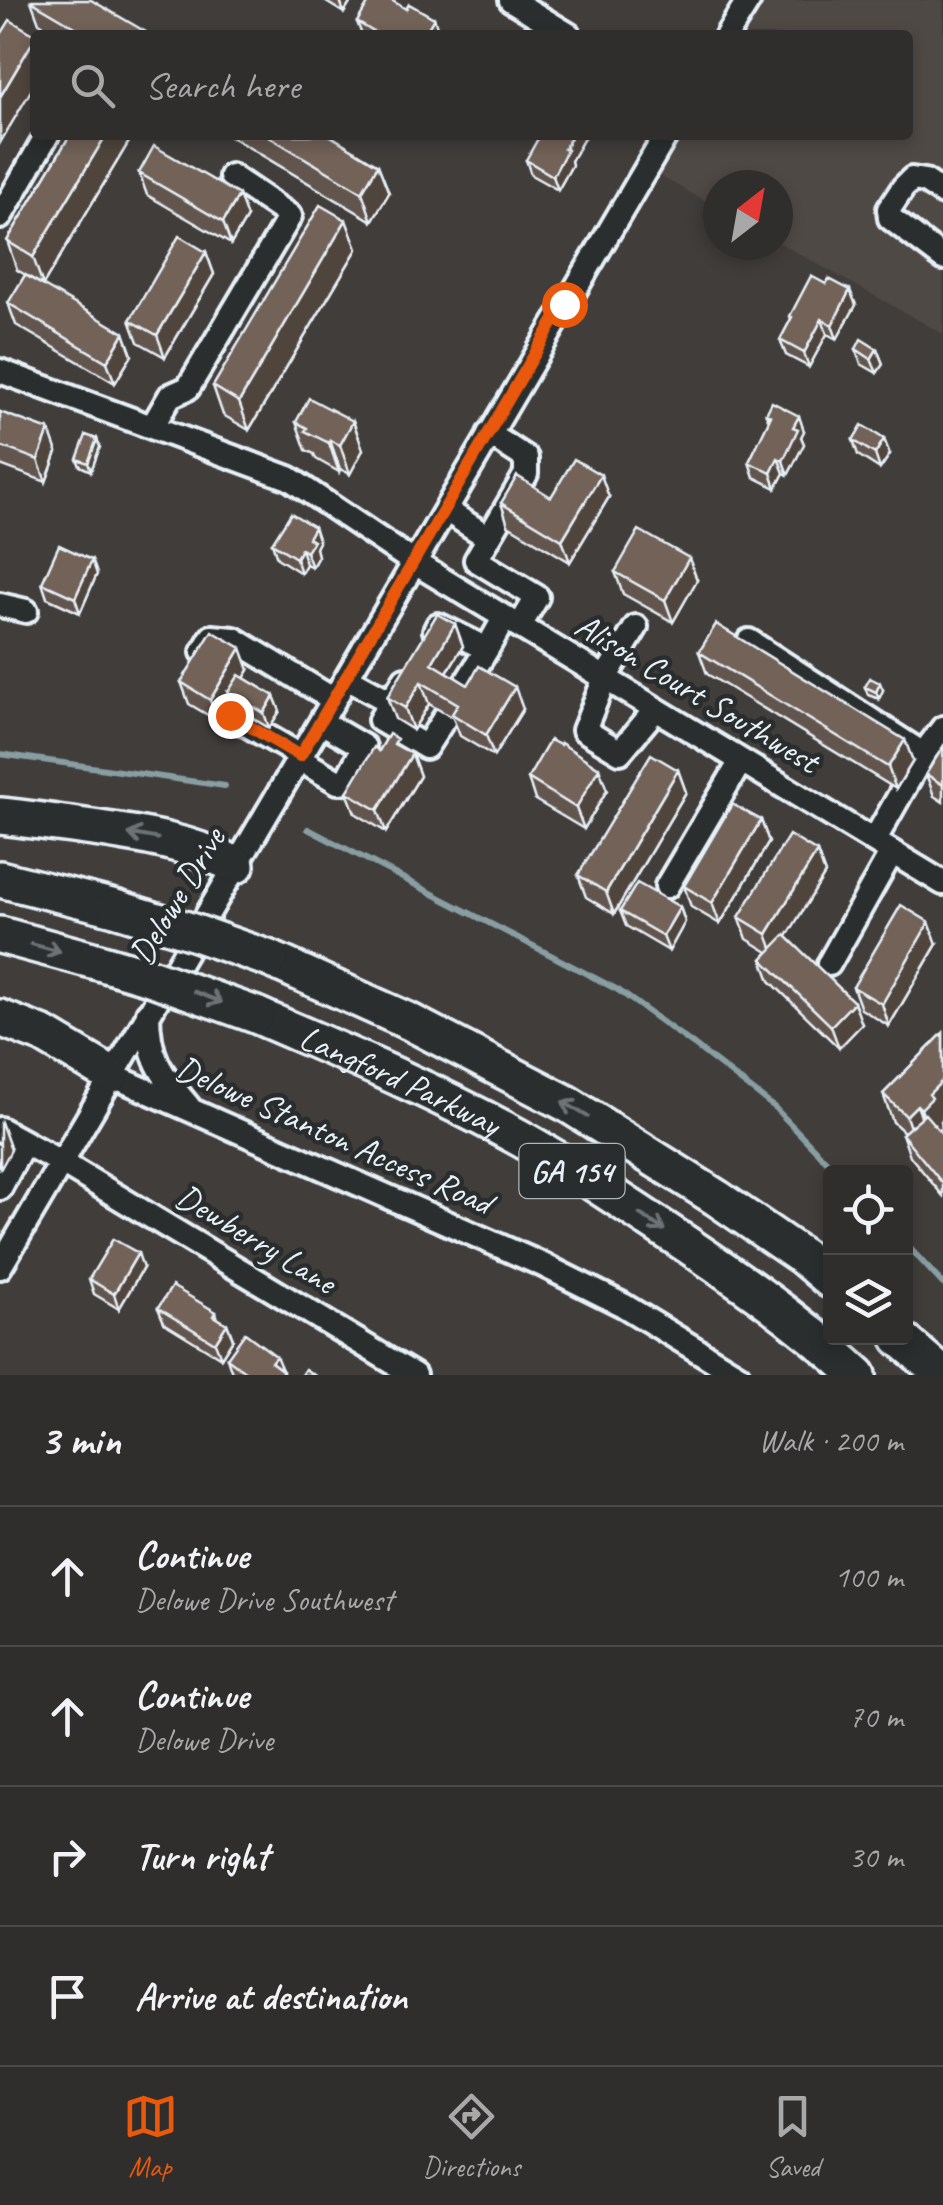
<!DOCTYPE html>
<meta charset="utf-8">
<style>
body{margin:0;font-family:Caveat,sans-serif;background:#383634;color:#f1f3f6}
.controls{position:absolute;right:30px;bottom:30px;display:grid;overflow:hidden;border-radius:10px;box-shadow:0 5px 15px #0003}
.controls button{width:90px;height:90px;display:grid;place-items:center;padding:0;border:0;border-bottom:2px solid #4b4a48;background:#302e2c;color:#f1f3f6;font:50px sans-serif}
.compass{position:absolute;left:703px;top:170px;width:90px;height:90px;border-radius:50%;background:#302e2c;box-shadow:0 5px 15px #0003;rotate:31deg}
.stop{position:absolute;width:30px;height:30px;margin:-22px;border:8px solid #ea580c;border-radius:50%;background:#fff}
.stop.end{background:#ea580c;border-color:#fff;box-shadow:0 2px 10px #0008}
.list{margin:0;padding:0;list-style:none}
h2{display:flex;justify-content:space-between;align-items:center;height:130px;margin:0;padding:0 40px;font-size:42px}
h2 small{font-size:32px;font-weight:400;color:#a8a8a9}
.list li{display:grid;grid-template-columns:65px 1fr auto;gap:30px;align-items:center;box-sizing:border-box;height:140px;padding:0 40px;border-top:2px solid #4b4a48}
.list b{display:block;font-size:38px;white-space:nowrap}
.list p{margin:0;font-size:32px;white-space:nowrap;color:#a8a8a9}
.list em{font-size:32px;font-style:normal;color:#a8a8a9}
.icon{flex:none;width:55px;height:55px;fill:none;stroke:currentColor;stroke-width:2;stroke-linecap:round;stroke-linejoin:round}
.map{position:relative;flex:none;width:943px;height:1375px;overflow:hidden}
.search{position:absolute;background:#302e2c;box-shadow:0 5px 15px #0003;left:30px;right:30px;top:30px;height:110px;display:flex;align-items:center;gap:25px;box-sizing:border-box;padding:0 35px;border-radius:10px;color:#a8a8a9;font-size:38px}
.sheet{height:690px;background:#302e2c}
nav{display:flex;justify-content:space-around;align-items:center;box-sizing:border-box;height:140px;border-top:2px solid #4b4a48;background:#302e2c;font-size:28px;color:#a8a8a9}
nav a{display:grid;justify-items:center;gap:5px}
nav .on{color:#ea580c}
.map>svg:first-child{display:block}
.built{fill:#4f4844}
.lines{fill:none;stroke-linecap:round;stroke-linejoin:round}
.stream{stroke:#889ea2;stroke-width:6}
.minor-casing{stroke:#e8f1f8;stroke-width:30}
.highway-casing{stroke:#e8f1f8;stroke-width:42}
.minor{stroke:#2a2d2e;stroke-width:22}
.highway{stroke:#2a2d2e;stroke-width:35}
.highway-bridge-casing{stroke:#e8f1f8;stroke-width:42;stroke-linecap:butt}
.highway-bridge{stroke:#2a2d2e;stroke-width:35}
.wall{fill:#62544d;stroke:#e8f1f8;stroke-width:2.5}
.shaded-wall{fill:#50453e;stroke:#e8f1f8;stroke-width:2.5}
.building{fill:#726259;stroke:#e8f1f8;stroke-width:2.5}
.oneway{stroke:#6c7275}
.route{stroke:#ea580c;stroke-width:12}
.labels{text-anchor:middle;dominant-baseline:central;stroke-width:9;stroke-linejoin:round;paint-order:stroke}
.shield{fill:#2a2d2e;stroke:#afb6bb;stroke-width:2.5}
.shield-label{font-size:32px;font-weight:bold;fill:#e8f1f8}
.street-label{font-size:35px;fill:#e8f1f8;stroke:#2a2d2e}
</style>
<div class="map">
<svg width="943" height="1375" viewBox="0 0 943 1375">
<rect width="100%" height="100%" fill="#403d3b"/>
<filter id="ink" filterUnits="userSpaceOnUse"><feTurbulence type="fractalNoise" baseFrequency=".01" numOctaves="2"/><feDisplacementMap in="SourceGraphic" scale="20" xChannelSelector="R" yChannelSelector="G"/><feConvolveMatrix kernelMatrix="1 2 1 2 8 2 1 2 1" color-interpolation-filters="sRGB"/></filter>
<g filter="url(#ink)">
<!-- built -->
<path class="built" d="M753,0h190v334l-165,-92v-57h-60v23l-73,-40 21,-33h242v-100h-177z"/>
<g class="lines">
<!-- stream -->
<path class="stream" d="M0,754l225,32
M308,829l310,161 76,55 80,62 63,65
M906,1244l37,40"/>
<defs>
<path id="minor" d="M511,0l58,35
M727,35l22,-35
M943,193l-18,-12 -13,-2 -9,9 -14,21 1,9 53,40
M0,217l47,-82
M0,371l289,107 126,85 528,320
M152,427l18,-31 18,-8 102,-172 -59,-40
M489,434l37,24v16l-50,86 61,37 -17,29
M446,510l43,28
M0,605l26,6
M636,627l-31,51 -21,52 36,22 36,-43
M435,631l3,-6 49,24 18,-32
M749,641l174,113
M203,652l9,-15 22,2 100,61
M347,678l44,24 14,-23
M458,696l29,-47
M391,702l-11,18 46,27 21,-33
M230,715l71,41
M299,759l39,23 8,-1 18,-34 -43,-25
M874,841l49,-87 20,-26
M667,886l74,-125
M829,964l63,-112
M148,1013c0,46 13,60 41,94
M111,1075l432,190 80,40 115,70
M0,1129l62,34 352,212
M0,1188l24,-46
M0,1267l666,-1132"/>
<g id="highway">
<path d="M0,816c31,3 62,8 93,12 50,7 97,15 143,37"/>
<path d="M0,879l115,29"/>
<path d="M0,935l92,25"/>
<path d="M270,959l140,63 156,81 151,95 86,59 27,23"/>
<path id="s1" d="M256,1015c85,37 170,72 251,116 49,26 96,58 143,89 73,48 144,96 208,155"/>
<path d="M0,1018l44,17 67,40"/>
<path d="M900,1338l43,37"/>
</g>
</defs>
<!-- minor casing -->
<use href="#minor" class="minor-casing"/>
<!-- highway casing -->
<use href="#highway" class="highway-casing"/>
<!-- minor -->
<use href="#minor" class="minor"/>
<!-- highway -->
<use href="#highway" class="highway"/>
<defs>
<path id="highway-bridge" d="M115,908l72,22 83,29
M92,960l58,17 106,38"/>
</defs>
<!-- highway-bridge casing -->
<use href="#highway-bridge" class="highway-bridge-casing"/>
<!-- highway-bridge -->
<use href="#highway-bridge" class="highway-bridge"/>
</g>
<!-- wall -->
<path class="wall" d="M323,0h29l-8,13z
M31,1l116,34h-87l-21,-12z
M406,9l28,9 5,15 -1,2h-76l-5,-13z
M70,135h63l-90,150 -26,-15 -10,-29z
M228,135h101l49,30 11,28 -17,28z
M584,138l-13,23 1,4 -14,25 -27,-15 -5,-15z
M139,173l108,44 -16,27 -84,-49z
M357,249l-108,181 -26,-15 -10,-29z
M206,252l8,22 -49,83 -27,-15 -8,-22z
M826,284l30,21 -19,34 -10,-5 -18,33 -23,-12 -6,-15 11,-21 -1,-3z
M8,303l116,30 8,22 -17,28 -99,-58z
M856,349h21l6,15 -6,9 -16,-9z
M0,412l57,40 -11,30 -46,-17z
M766,414l38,17 -3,6 3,7 -16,31 -4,-2 -8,15 -22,-11 -5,-15 20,-41z
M353,421l10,29 -13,24 -10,-5 -1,3 -23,-13 -2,-5 -8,-4 -10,-28z
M97,439l3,8 -9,24 -11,-5 -3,-7z
M853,440l37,14 -10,15 -22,-14z
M551,497h58l-39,65 -62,-37 -7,-22z
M314,527l5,15 -3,6 2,8 -6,11 -6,-3 -5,9 -24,-15 -5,-15z
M92,560l5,14 -17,39 -33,-15 -5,-15z
M615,572l82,8 -24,42 -50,-28z
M455,624l8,22 -16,26 21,13 55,24 -29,47 -34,-20 -7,-18 -24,-14 -16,26 -18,-11 -8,-22z
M699,652l214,109 -17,28 -189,-115z
M249,670l-5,8 30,18 6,15 -11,17 -35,-21 -3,-7 -13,21 -29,-17 -8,-22z
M865,687l18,3 -4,9 -11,-4z
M400,747l12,7 8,22 -34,56 -31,-19 -8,-21 32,-41z
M943,747v55l-9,-6 -8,-22z
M678,770l8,22 -72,122 -28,-17 -8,-22z
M528,778l79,12 -23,39 -49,-29z
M761,820l8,22 -49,82 -29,-17 -7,-21z
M817,852l8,22 -39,63 76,87 -23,24 -69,-67 -8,-22 6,-7 -21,-13 -8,-22z
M680,907l5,15 -16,29 -43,-25 -6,-15z
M937,944l-48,82 -28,-17 -8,-22z
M943,1033v86l-2,2 1,5 -3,4 4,5v61l-33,-40 -8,-22 2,-2 -11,-10 -10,-28z
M143,1268l-24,41 -25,-15 -5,-15z
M158,1308l58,4 2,7 9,5 6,15 -12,19 -57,-35z
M227,1358l57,17h-49l-3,-2z"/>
<!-- shaded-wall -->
<path class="shaded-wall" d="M340,0h12l-8,13z
M434,18l5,15 -1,2h-14z
M35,38v46l-35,59v-46z
M106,135h27l-90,150 -10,-28z
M572,135h11l1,3 -13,23 1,4 -14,25 -5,-14z
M378,165l11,28 -17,28 -10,-29z
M239,195l8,22 -16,27 -8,-22z
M346,220l11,29 -108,181 -10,-28z
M206,252l8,22 -49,83 -8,-22z
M850,290l6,15 -19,34 -5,-14z
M822,319l5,15 -18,33 -5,-14z
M124,333l8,22 -17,28 -8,-21z
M877,349l6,15 -6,9 -6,-14z
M799,416l5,15 -3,6 3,7 -16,31 -5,-14 10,-34z
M353,421l10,29 -13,24 -10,-29z
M49,430l8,22 -11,30 -8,-22z
M97,439l3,8 -9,24 -3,-8z
M884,439l6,15 -10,15 -5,-15z
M330,440l10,29 -1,3 -10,-29z
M778,458l6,15 -8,15 -5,-15z
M601,475l8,22 -39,65 -8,-22z
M314,527l5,15 -3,6 2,8 -6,11 -6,-15 2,-14z
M301,549l5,15 -5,9 -5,-15z
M689,558l8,22 -24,42 -8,-22z
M92,560l5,14 -17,39 -5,-15z
M455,624l8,22 -24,39 -7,-22z
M241,648l8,22 -15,25 -6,-3 3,8 -13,21 -8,-21z
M421,682l8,22 -16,26 -8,-22z
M880,683l3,7 -4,9 -3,-7z
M515,687l8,22 -29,47 -8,-21z
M274,696l6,15 -11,17 -5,-15z
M905,740l8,21 -17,28 -8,-22z
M412,754l8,22 -34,56 -8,-22z
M599,768l8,22 -23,39 -8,-21z
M678,770l8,22 -72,122 -8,-22z
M761,820l8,22 -49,82 -8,-21z
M817,852l8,22 -50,82 -8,-22z
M680,907l5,15 -16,29 -6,-15z
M929,922l8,22 -48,82 -7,-22z
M854,1002l8,22 -23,24 -8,-22z
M943,1080v39l-2,2 1,5 -10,11 -11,-28 8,-15z
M917,1105l10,28 -11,12 -10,-29z
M1,1122l10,28 -11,20v-46z
M138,1253l5,15 -24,41 -5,-15z
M227,1324l6,15 -12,19 -6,-15z
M276,1356l6,14 -11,-8z"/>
<!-- building -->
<path class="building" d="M32,0h59l55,32 -1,3h-56l-58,-34z
M370,0h21l15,9 3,-5 25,14 -10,17h-45l-22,-13z
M10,20l25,15v3l-35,59v-61z
M70,135h36l-73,122 -26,-16z
M266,135h63l49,30 -16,27z
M540,135h32l-8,14 3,1 -14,26 -27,-16z
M154,146l85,49 -16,27 -84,-49z
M320,205l26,15 -107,182 -26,-16z
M179,236l27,16 -49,83 -27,-15z
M25,275l99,58 -17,29 -99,-59z
M811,276l15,8 3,-5 21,11 -18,35 -10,-6 -18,34 -24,-13 12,-23 -2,-1z
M861,339l16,10 -6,10 -15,-10z
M309,398l44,23 -13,24 -10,-5 -1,3 -24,-12 2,-3 -11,-6z
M772,402l27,14 -6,11 5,2 -15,32 -5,-3 -7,15 -22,-11 22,-46 -5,-2z
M0,412l49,18 -11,30 -38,-14z
M862,425l22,14 -9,15 -22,-14z
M86,435l11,4 -9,24 -11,-4z
M574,459l27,16 -39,65 -61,-37 16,-27 34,21z
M291,513l23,14 -6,11 5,3 -7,11 -5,-3 -5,9 -24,-15z
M639,530l50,28 -24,42 -50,-28z
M59,545l33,15 -17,38 -33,-15z
M437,614l18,10 -23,39 36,22 11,-19 36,21 -29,48 -34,-21 6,-10 -37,-22 -16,26 -18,-11z
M716,624l189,116 -17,27 -189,-115z
M212,631l29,17 -31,52 -29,-18z
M239,675l35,21 -10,17 -36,-21z
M870,678l10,5 -4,9 -11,-5z
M389,734l8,5 -3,5 18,10 -34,56 -31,-18 27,-45 5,4z
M550,740l10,5 1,-2 38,25 -23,40 -48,-30z
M943,747v38l-17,-11z
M651,754l27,16 -72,122 -28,-17z
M732,804l29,16 -49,83 -28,-17z
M789,835l28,17 -50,82 -28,-17z
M637,883l43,24 -17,29 -43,-25z
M901,905l28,17 -47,82 -29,-17z
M785,935l69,67 -23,24 -69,-67z
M943,1033v47l-14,14 3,4 -11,11 -4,-4 -11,11 -23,-22z
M925,1114l18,21v49l-41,-50z
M113,1239l25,14 -24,41 -25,-15z
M172,1286l44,26 -2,4 13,8 -12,19 -57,-35z
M245,1333l31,23 -5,6 12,9 -3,4h-30l-23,-17z
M305,1369l9,6h-13z"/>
<!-- one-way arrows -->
<defs><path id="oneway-shaft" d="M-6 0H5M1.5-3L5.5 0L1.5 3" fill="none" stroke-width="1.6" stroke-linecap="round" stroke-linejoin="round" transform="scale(2.5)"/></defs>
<g class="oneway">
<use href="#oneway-shaft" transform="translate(143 836) rotate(-170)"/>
<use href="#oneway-shaft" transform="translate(46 948) rotate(15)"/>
<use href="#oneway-shaft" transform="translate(208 997) rotate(21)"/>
<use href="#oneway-shaft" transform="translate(575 1109) rotate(-149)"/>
<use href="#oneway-shaft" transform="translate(652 1222) rotate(33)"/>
</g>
</g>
<g class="lines" filter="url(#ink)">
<!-- route -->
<path class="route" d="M230,715l70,41 264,-452"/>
</g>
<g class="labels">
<!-- shield labels -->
<rect class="shield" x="519.5" y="1144" width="105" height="54" rx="8"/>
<g class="shield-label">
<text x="572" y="1171">GA 154</text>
</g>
<!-- street labels -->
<g class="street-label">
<text transform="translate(697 693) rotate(31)">Alison Court Southwest</text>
<text transform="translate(177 896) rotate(-59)">Delowe Drive</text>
<text stroke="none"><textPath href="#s1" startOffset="158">Langford Parkway</textPath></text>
<text transform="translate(334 1135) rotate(24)">Delowe Stanton Access Road</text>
<text transform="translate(256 1239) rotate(31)">Dewberry Lane</text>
</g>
</g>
</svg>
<div class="controls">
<button><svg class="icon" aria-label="locate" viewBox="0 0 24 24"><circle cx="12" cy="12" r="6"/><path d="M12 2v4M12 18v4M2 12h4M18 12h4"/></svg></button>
<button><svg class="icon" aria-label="layers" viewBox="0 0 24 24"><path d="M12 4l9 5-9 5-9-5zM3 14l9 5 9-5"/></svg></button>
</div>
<svg class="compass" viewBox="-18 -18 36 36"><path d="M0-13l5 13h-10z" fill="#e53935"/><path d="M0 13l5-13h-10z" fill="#a8a8a9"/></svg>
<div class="stop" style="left:564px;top:304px"></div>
<div class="stop end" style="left:230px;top:715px"></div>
<div class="search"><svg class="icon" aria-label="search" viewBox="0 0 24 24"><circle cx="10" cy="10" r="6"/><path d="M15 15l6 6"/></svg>Search here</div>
</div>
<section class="sheet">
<h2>3 min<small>Walk · 200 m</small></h2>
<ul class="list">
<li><svg class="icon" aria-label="ahead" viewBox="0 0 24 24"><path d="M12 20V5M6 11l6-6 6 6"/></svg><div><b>Continue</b><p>Delowe Drive Southwest</p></div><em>100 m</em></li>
<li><svg class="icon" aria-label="ahead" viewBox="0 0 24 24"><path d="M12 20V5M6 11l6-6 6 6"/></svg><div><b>Continue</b><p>Delowe Drive</p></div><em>70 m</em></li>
<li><svg class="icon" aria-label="right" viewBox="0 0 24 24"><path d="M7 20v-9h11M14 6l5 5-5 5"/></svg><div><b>Turn right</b></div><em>30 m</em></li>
<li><svg class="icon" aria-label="arrive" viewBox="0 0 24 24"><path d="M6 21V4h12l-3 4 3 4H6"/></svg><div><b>Arrive at destination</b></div></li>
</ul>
</section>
<nav>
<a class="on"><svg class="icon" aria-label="map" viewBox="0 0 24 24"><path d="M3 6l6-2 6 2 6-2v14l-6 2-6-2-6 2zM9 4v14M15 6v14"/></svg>Map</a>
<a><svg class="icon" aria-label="directions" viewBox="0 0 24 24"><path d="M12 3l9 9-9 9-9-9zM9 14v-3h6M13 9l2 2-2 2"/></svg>Directions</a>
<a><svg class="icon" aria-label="saved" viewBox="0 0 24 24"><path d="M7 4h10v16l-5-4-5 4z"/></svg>Saved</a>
</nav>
